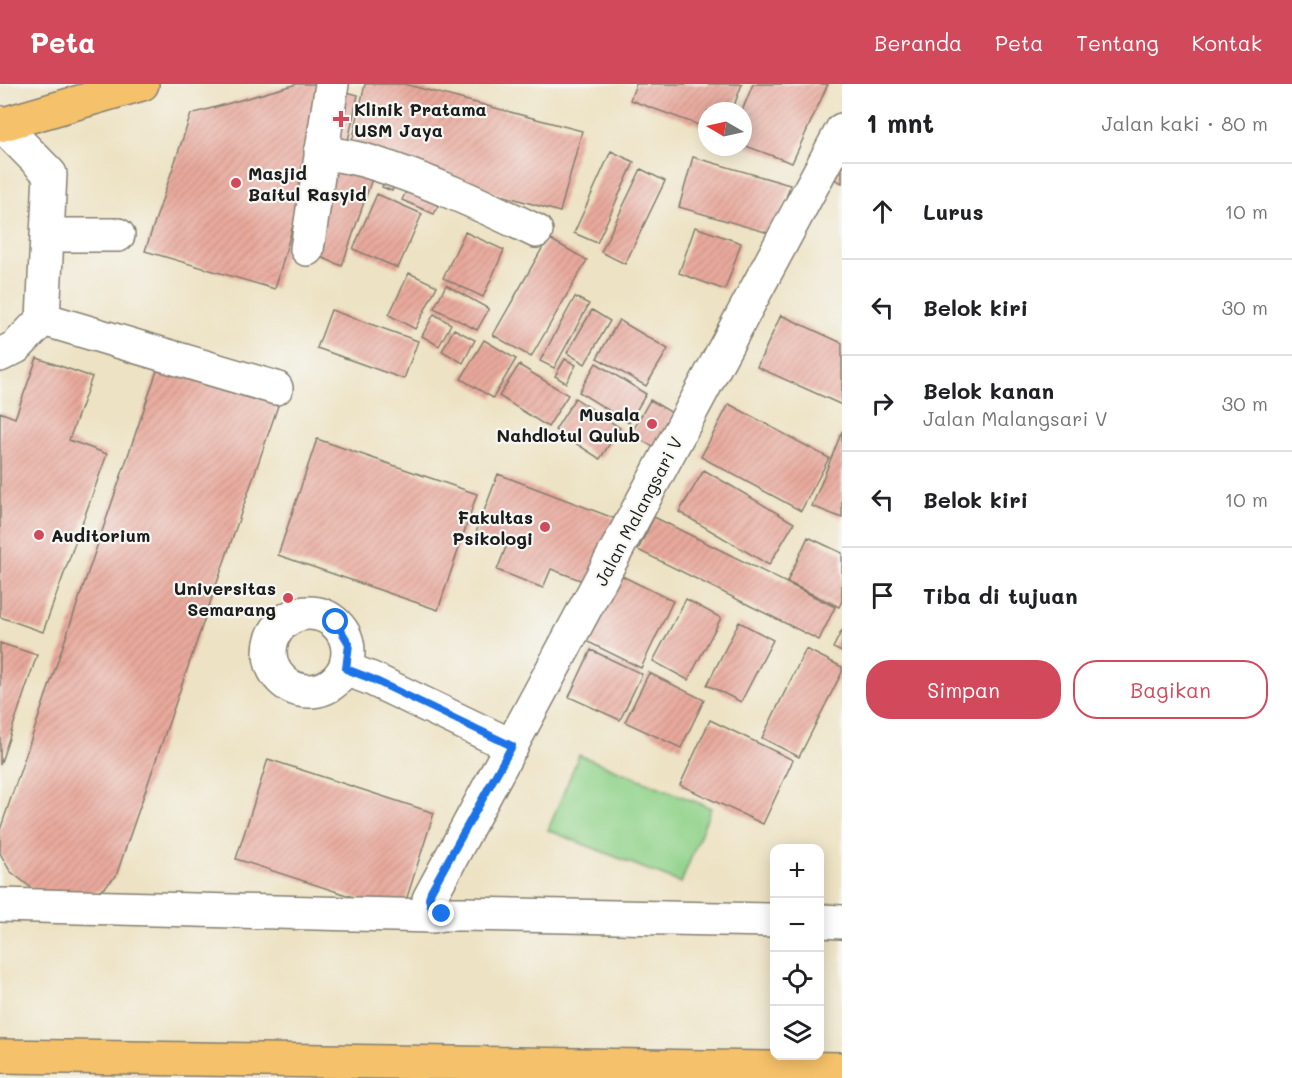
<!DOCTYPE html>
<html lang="id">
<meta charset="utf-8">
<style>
body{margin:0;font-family:Mali,sans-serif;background:#f2f2f2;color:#202124}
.controls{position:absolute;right:18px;bottom:18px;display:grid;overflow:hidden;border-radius:12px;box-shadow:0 3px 15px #0003}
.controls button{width:54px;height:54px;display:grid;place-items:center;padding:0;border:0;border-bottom:2px solid #e0e0e0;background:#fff;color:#202124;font:30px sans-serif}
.compass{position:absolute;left:698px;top:18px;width:54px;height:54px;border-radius:50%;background:#fff;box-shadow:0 3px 15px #0003;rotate:279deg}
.stop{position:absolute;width:18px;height:18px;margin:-14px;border:4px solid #1a73e8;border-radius:50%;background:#fff}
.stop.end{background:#1a73e8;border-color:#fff;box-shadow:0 2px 6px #0008}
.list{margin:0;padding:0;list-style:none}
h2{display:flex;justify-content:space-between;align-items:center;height:78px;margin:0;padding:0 24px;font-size:26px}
h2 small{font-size:20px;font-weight:400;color:#757577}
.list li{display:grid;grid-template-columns:39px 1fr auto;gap:18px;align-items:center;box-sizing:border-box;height:96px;padding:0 24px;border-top:2px solid #e0e0e0}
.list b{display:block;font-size:22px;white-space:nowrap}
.list p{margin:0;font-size:20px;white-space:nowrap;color:#757577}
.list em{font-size:20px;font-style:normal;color:#757577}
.actions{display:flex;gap:12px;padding:18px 24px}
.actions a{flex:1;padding:14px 0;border:2px solid #d1495b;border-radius:24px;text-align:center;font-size:21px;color:#d1495b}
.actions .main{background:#d1495b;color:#fff}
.icon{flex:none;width:33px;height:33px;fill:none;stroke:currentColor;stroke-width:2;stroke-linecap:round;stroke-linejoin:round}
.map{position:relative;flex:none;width:842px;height:994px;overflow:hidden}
header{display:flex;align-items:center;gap:36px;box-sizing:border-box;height:84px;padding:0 30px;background:#d1495b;color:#fff}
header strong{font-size:28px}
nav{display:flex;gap:33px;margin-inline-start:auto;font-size:21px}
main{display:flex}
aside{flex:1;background:#fff}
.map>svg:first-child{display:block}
.park{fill:#92d38b;stroke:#577854;stroke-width:1.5}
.building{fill:url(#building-hatch)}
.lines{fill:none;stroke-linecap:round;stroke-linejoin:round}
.minor-casing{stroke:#847f70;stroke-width:36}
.major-casing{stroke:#847f70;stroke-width:36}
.highway-casing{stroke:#847f70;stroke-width:36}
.minor{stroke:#fff;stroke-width:33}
.major{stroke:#f5c16b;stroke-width:33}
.highway{stroke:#f5c16b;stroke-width:33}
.route{stroke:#1a73e8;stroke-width:8}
.poi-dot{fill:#d1495b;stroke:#f6f6f2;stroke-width:2}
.labels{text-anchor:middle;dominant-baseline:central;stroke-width:4.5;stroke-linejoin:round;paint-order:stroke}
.poi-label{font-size:18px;font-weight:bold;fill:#1c1c1c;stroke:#f6f6f2;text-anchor:start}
.street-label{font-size:18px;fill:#1c1c1c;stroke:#f6f6f2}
</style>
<header>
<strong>Peta</strong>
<nav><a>Beranda</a><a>Peta</a><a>Tentang</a><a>Kontak</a></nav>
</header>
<main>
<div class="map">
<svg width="842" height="994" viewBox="0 0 842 994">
<defs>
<pattern id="building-hatch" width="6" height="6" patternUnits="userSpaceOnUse" patternTransform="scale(1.5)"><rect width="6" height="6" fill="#e9a99c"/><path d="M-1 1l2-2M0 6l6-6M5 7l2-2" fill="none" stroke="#c79186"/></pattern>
</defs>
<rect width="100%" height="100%" fill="#f6f6f2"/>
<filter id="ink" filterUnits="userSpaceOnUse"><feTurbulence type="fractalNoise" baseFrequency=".0167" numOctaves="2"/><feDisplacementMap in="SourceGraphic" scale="12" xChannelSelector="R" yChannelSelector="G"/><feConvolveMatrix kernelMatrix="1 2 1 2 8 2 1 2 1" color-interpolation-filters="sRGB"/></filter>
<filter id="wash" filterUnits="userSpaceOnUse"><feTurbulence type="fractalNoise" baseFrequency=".008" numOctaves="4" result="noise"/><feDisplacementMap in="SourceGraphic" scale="24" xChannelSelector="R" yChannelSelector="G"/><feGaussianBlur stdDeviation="1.35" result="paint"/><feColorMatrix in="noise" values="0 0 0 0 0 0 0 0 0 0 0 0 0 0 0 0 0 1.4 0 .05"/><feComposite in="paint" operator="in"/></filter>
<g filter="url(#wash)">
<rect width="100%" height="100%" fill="#ede2c3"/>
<!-- park -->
<path class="park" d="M579,671l132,53 -30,75 -133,-53z"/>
<g id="blocks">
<!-- building -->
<path class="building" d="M297,0h17l15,14 -54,191 -130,-38 46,-137z
M365,0h39l178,47 -22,81 -210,-61z
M636,0h106l-10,27h-25v17l-77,-28z
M753,0h75l-36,79 -49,-18 -1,-34z
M334,5l24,6 -12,55 -21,-6z
M611,67l23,11 -37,81 -23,-10z
M324,72l51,14 -33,96 -31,-13z
M693,73l97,28 -15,50 -96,-28z
M842,78v21l-8,-4z
M641,85l24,12 -40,83 -24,-12z
M388,88l10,4 -6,15 -10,-4z
M412,94l32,16 -10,20 -32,-14z
M377,110l45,20 -24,54 -45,-19z
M695,143l46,16 -16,47 -46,-17z
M465,148l39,18 -21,47 -40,-19z
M548,154l39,22 -56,97 -38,-22z
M409,189l28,13 -22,43 -26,-14z
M446,201l43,24 -12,21 -43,-22z
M575,213l14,7 -35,64 -14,-7z
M331,226l87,31 -14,38 -87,-31z
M592,226l18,11 -25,43 -18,-11z
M434,230l17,10 -12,22 -17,-10z
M781,231l61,28v62l-85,-38z
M619,236l49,29 -22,37 -49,-28z
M454,245l21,11 -12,23 -21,-12z
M484,256l32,19 -23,39 -32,-19z
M162,272l119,41 -165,479 -12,12 -19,9 -46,-3 -29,-23 -10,-18v-23z
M37,274l55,19 -23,63 38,14 -64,178 -43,-15v-205l15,6z
M565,275l11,6 -10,18 -11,-7z
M596,279l50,31 -17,29 -50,-31z
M519,281l49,30 -20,32 -49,-31z
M575,314l45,30 -20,31 -45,-29z
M650,316l24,14 -19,34 -24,-14z
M729,320l100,54 -28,53 -100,-54z
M842,347v87l-30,-12z
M317,355l160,55 -39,116 -160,-55z
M704,386l90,53 -25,42 -90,-53z
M498,390l118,45 -25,65 -40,-15 -8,19 -46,-18 9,-23 -31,-12z
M654,433l181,90 -16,33 -181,-90z
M808,453l34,16v48l-3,6 -52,-25z
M614,488l59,29 -32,67 -59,-29z
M686,515l35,19 -33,62 -35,-19z
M739,538l34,18 -32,62 -34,-17z
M842,546v22l-9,-4z
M0,559l37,12 -37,110z
M806,565l36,18v5l-43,85 -37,-19z
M591,566l51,24 -22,46 -51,-23z
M649,589l55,27 -23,48 -56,-26z
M710,636l83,40 -30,64 -83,-39z
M268,675l166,54 -32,100 -166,-54z"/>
</g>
</g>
<g filter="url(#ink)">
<use href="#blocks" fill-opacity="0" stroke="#847f70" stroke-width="1.5"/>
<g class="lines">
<defs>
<path id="minor" d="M0,39l50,51 -7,145 -27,28 -16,8
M321,68c16,3 33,5 49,10 58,18 112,43 166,69
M48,151h70
M307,165l25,-165
M43,235l233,69
M270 568a39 39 0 1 1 78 0a39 39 0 1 1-78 0Z
M346,585l26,10 140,67
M0,821l433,11
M774,836l-311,-6h-21l-9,2 -4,-17 413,-769
M820,837l22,1"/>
<path id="major" d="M0,41l142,-41"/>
<path id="highway" d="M0,972l842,13"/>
</defs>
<!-- minor casing -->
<use href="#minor" class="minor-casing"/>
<!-- major casing -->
<use href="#major" class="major-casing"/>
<!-- highway casing -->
<use href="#highway" class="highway-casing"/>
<!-- minor -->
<use href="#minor" class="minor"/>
<!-- major -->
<use href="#major" class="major"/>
<!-- highway -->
<use href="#highway" class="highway"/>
</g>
</g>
<g class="lines" filter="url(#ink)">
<!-- route -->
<path class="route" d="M336,538l13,22 -3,25 26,10 140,67 -81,145 -2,8 5,17 8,-2"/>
</g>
<!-- markers -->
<g class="poi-dot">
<path d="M338 26h6v6h6v6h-6v6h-6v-6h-6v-6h6z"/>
<circle cx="236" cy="99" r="6"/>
<circle cx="652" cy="340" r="6"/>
<circle cx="545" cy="443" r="6"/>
<circle cx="39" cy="451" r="6"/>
<circle cx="288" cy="514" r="6"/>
</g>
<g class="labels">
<!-- poi labels -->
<g class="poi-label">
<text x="354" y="25">Klinik Pratama<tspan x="354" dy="21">USM Jaya</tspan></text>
<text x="248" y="89">Masjid<tspan x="248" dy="21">Baitul Rasyid</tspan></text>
<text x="640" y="330" text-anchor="end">Musala<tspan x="640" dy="21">Nahdlotul Qulub</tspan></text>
<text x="533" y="433" text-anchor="end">Fakultas<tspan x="533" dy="21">Psikologi</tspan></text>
<text x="51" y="451">Auditorium</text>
<text x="276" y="504" text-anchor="end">Universitas<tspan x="276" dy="21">Semarang</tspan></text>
</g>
<!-- street labels -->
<g class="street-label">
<text transform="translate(638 427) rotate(-62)">Jalan Malangsari V</text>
</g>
</g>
</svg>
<div class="controls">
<button>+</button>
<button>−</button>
<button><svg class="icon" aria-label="locate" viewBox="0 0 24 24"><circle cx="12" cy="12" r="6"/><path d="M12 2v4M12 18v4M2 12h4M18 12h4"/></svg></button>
<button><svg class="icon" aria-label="layers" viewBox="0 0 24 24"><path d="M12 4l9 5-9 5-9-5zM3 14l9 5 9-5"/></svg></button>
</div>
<svg class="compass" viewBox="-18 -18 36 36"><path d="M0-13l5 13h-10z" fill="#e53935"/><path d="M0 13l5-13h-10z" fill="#757577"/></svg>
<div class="stop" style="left:336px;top:538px"></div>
<div class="stop end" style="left:442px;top:830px"></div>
</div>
<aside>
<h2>1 mnt<small>Jalan kaki · 80 m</small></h2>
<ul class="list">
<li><svg class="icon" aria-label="ahead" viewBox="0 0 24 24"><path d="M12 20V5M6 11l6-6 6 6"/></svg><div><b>Lurus</b></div><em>10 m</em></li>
<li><svg class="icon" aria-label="left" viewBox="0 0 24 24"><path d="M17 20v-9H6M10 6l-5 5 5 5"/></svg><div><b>Belok kiri</b></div><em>30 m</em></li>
<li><svg class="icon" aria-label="right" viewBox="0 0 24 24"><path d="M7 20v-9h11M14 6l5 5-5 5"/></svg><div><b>Belok kanan</b><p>Jalan Malangsari V</p></div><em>30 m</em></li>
<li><svg class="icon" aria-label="left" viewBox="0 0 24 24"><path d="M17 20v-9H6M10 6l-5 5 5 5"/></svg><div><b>Belok kiri</b></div><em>10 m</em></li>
<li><svg class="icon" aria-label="arrive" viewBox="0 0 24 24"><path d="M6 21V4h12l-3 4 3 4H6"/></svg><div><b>Tiba di tujuan</b></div></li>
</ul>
<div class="actions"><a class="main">Simpan</a><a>Bagikan</a></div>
</aside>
</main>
